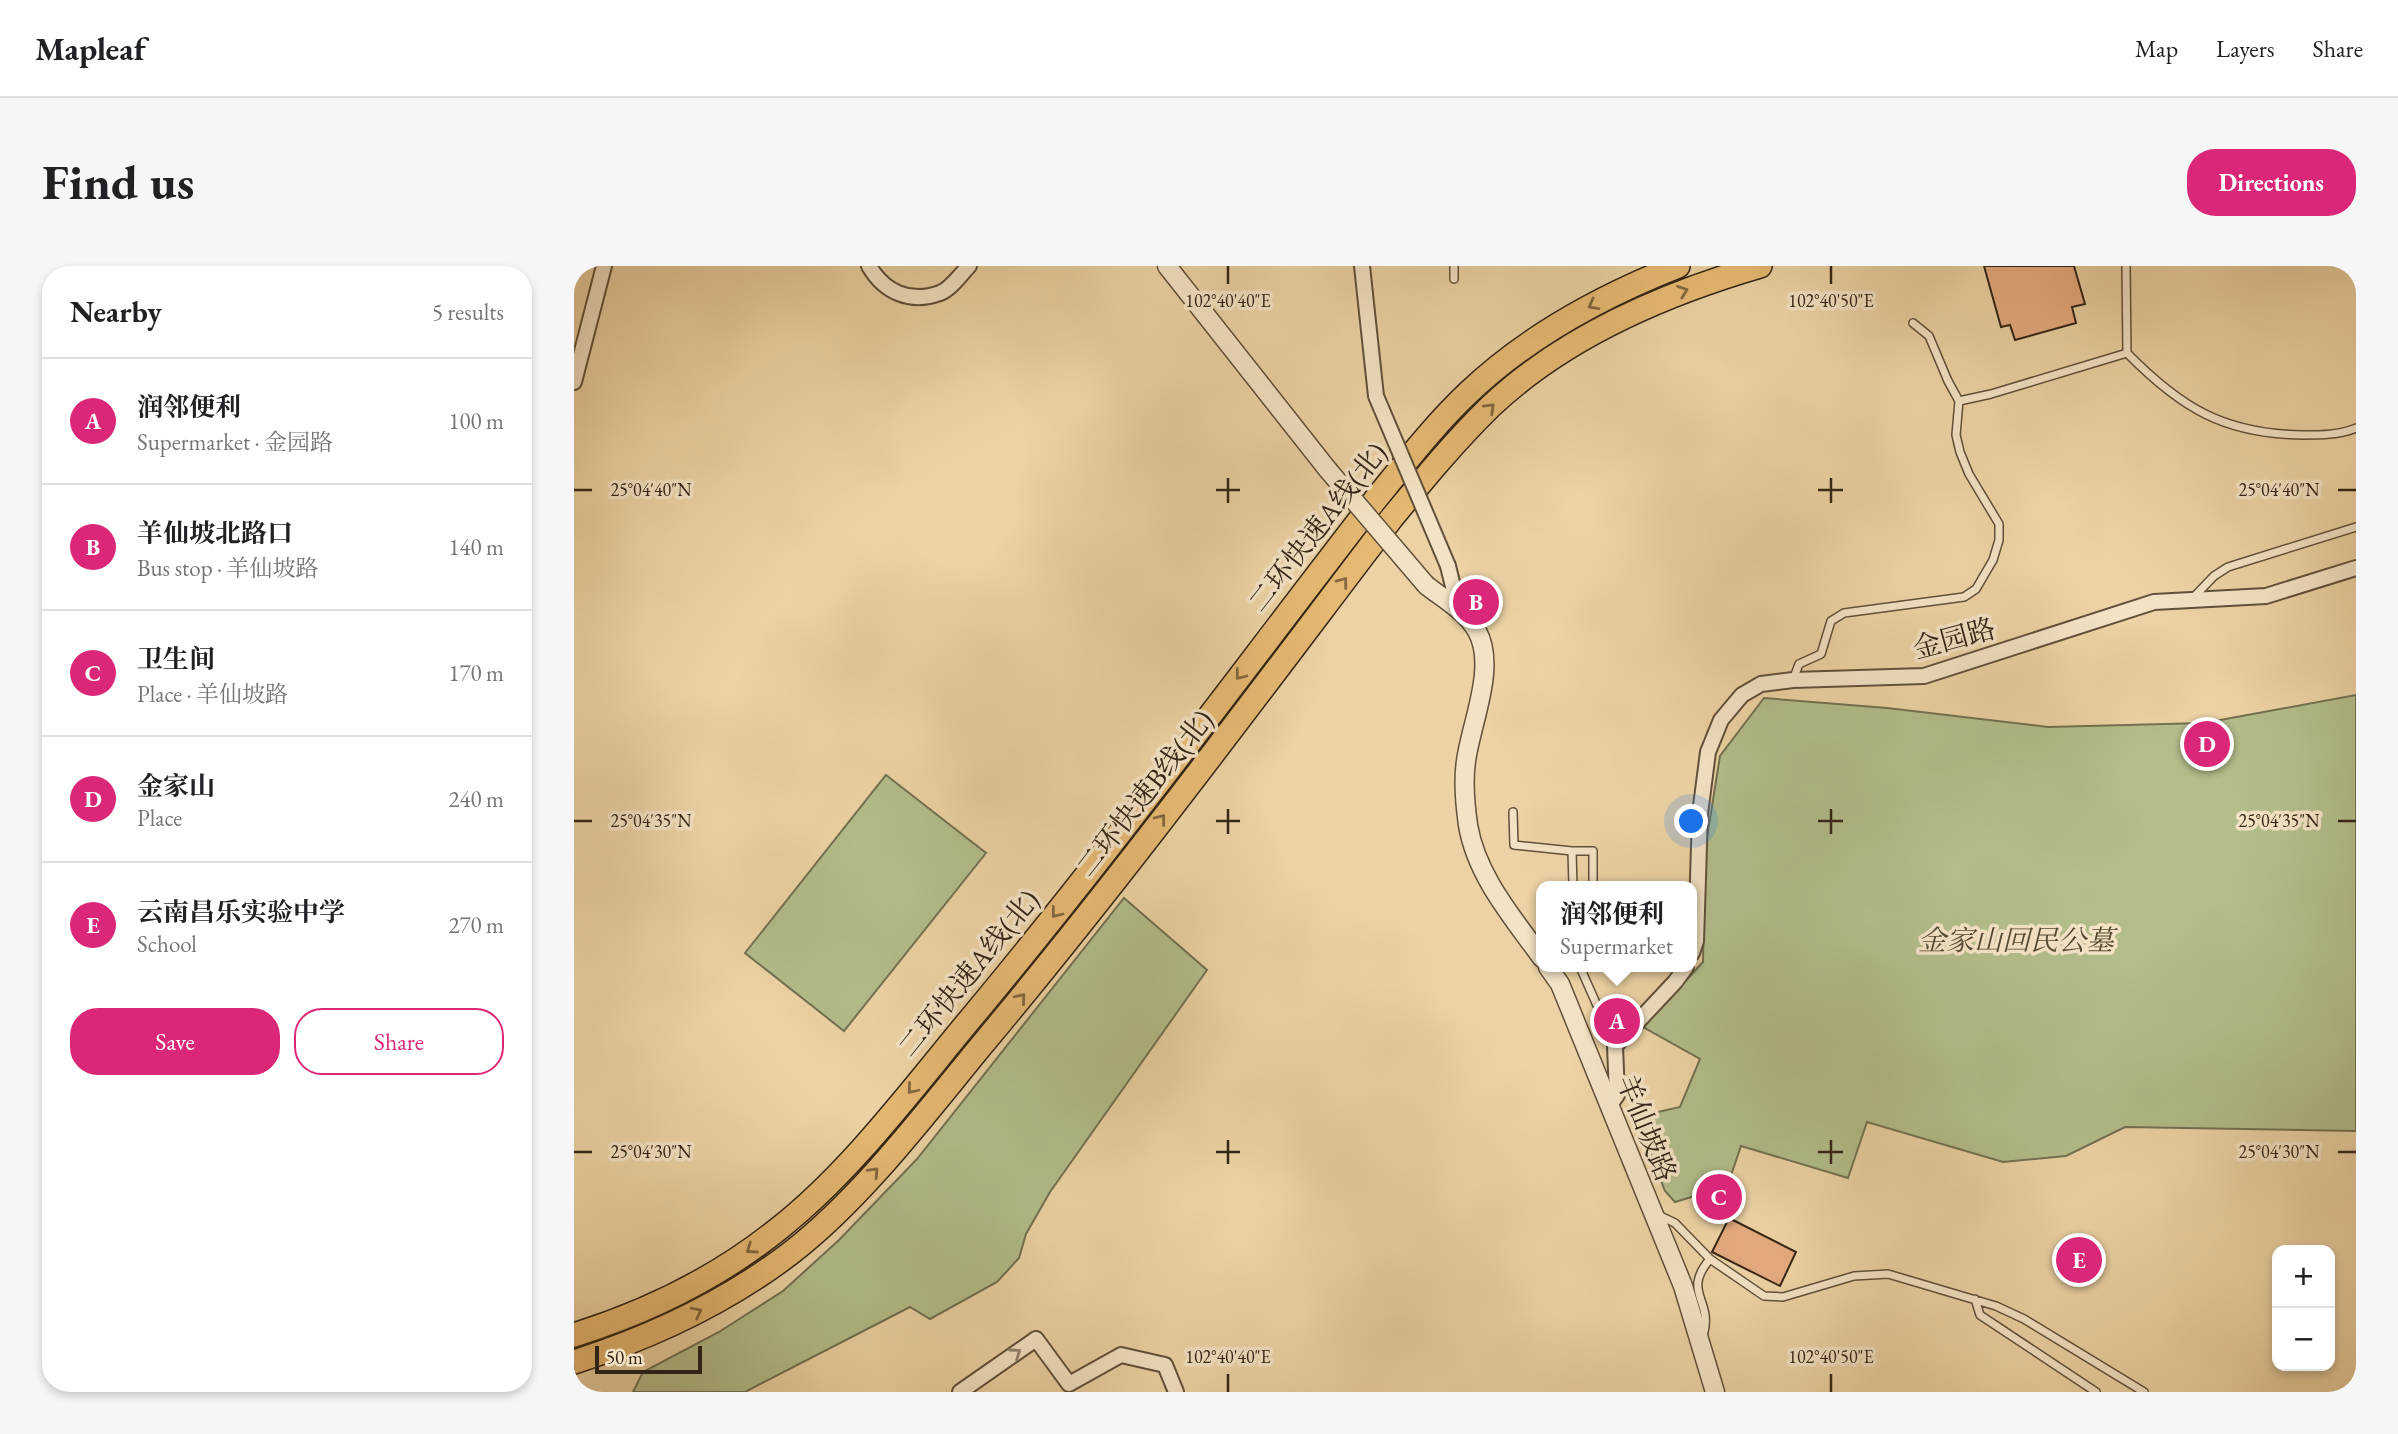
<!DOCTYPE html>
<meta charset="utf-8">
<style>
body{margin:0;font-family:"EB Garamond","Noto Serif SC",serif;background:#f6f6f6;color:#202124}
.controls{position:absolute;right:21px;bottom:21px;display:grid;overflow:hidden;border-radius:14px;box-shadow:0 4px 10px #0003}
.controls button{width:63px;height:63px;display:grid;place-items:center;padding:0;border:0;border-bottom:2px solid #e0e0e0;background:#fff;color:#202124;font:35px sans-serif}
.scale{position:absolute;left:21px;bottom:18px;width:107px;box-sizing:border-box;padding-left:7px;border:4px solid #332516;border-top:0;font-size:19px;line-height:24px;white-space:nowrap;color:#332516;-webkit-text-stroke:5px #f3e2c4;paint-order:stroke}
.you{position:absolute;left:1118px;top:556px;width:24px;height:24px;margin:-18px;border:5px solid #fff;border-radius:50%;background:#1a73e8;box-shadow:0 0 0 10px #1a73e833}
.badge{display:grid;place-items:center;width:46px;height:46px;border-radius:50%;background:#db2777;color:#fff;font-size:23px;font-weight:700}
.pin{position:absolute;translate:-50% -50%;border:4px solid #fff;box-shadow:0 2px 7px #0006}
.popup{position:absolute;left:962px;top:615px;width:161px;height:91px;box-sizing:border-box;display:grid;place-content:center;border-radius:14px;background:#fff;filter:drop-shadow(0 2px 5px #0005);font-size:23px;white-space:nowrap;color:#757577}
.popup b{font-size:26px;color:#202124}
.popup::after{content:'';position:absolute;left:50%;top:100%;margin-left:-14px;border:14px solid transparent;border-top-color:#fff}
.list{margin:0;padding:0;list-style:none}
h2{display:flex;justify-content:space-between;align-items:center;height:91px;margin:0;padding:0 28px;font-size:30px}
h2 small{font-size:23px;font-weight:400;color:#757577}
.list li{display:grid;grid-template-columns:46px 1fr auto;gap:21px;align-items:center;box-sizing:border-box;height:126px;padding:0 28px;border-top:2px solid #e0e0e0}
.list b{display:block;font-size:26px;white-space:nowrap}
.list p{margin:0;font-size:23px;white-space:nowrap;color:#757577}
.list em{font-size:23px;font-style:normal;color:#757577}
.actions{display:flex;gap:14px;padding:21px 28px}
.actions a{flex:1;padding:16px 0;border:2px solid #db2777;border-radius:28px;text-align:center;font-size:24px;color:#db2777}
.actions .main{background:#db2777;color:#fff}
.map{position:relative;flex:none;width:1782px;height:1126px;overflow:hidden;border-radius:28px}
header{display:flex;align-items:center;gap:42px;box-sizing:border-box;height:98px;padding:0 35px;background:#fff;border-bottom:2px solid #e0e0e0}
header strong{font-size:33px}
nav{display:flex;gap:38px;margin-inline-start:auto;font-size:24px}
.intro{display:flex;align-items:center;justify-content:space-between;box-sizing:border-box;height:168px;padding:0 42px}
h1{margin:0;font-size:49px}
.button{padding:18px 32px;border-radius:28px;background:#db2777;color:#fff;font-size:24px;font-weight:700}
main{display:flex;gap:42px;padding:0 42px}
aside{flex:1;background:#fff;border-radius:28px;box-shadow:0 4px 10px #0003}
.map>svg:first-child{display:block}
.green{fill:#b2bd8a;stroke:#727150;stroke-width:2}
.building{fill:#e5aa7f;stroke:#332516;stroke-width:2}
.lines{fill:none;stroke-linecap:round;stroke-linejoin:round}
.service-casing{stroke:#61503a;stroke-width:10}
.minor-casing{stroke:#61503a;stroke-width:18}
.tertiary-casing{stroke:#61503a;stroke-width:21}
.trunk-casing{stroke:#332516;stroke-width:26}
.service{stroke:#f3e2c4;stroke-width:7}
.minor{stroke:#f3e2c4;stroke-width:14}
.tertiary{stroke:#f3e2c4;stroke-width:18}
.trunk{stroke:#e6b972;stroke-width:23}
.minor-bridge-casing{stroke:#61503a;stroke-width:18;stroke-linecap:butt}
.tertiary-bridge-casing{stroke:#61503a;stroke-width:21;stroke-linecap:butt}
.minor-bridge{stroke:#f3e2c4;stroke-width:14}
.tertiary-bridge{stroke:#f3e2c4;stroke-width:18}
.oneway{stroke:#84683f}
.oneway2{stroke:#93846d}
.ticks{fill:none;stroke:#332516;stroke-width:2.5}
.labels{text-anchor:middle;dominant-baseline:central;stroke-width:7;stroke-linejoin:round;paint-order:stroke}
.street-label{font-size:28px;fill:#332516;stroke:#f3e2c4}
.park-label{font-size:28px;font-style:italic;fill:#534b33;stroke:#f3e2c4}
.ticks-label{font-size:18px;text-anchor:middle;fill:#332516;stroke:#f3e2c4;stroke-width:7;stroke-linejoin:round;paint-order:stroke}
</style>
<header>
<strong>Mapleaf</strong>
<nav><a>Map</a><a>Layers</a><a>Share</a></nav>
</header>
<div class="intro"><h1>Find us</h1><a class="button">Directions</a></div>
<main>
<aside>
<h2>Nearby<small>5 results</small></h2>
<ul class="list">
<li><span class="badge">A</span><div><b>润邻便利</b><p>Supermarket · 金园路</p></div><em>100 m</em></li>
<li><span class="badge">B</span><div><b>羊仙坡北路口</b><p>Bus stop · 羊仙坡路</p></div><em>140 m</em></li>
<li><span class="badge">C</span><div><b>卫生间</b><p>Place · 羊仙坡路</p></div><em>170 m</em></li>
<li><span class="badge">D</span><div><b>金家山</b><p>Place</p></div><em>240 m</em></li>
<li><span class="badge">E</span><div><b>云南昌乐实验中学</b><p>School</p></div><em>270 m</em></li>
</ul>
<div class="actions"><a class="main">Save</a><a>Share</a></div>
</aside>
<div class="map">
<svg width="1782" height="1126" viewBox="0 0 1782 1126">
<rect width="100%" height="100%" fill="#ecd2a4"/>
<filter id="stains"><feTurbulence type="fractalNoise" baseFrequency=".00286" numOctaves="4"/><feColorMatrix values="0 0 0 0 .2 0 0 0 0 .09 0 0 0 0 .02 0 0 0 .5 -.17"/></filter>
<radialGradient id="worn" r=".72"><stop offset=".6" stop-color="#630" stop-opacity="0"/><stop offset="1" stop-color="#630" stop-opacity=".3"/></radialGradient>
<!-- green -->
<path class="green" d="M1782,429v436l-231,-4 -59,29 -63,6 -136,-40 -19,56 -107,-32 -16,47 -14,-2 -36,11 -10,-11 -29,-74 44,-10 20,-48 -57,-32 60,-65 2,-112 15,-94 44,-58 123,10 161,19 156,-4z
M312,509l100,78 -142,178 -99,-78z
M550,632l83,72 -157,222 -24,42 -7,24 -22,24 -67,37 -20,-12 -165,85h-112l10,-20 76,-40 64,-41 56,-51 78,-81z"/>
<!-- building -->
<path class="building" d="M1410,0h90l11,38 -13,3 4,16 -61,17 -5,-15 -9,2z
M1139,923l12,1 -1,15 -12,-1z
M1155,952l67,34 -16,34 -68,-34z"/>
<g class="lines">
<defs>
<path id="service" d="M880,13v-13
M1553,87c54,55 97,81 176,82 18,0 36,0 53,-7
M1385,135l32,-7 136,-41 -1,-87
M1617,334l23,-24 14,-9 128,-40
M1219,414l6,-16 22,-10 10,-33 13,-8 120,-16 12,-8 17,-29 6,-20v-16l-30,-50 -9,-22 -4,-17 3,-34 -11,-20 -19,-45 -16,-13
M939,546l1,33 58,6 1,35
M998,585h21v35
M1006,701l35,79
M1084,949l17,8 35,36
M1401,1033l5,16 116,77
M1125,1068l5,-2c8,-33 -22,-40 6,-73l54,37 19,1 71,-21 34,-2 108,32 28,13 120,73"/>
<path id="minor" d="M295,0c15,26 41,38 71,27 11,-4 21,-19 29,-27
M788,0l14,130
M0,116l30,-116
M874,300l11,45
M1118,687l4,-12 4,-127 8,-62 13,-32 21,-25 19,-11 32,-4 131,-4 230,-74 112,-6 90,-28
M1036,839l7,-10 -2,-49 60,-64 11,-15
M386,1126l76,-53 33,45 52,-29 44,10 11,27"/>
<path id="tertiary" d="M593,0l161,204
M852,319c16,13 41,27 51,46 20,36 -6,92 -11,130 -3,20 -1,43 2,64 8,50 45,93 74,133
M974,701l12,17 123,302 32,106"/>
<path id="trunk" d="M0,1069c73,-23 143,-57 203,-105 73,-57 135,-141 195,-213 140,-168 269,-344 403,-517 30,-37 59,-75 94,-108 59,-56 133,-96 209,-126
M0,1096c78,-25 153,-60 218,-110 72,-56 136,-142 194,-212 141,-169 272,-346 405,-521 32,-39 64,-78 100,-113 74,-70 173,-112 269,-140"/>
</defs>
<!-- service casing -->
<use href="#service" class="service-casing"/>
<!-- minor casing -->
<use href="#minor" class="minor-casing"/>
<!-- tertiary casing -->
<use href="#tertiary" class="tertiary-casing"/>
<!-- trunk casing -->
<use href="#trunk" class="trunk-casing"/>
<!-- service -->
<use href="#service" class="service"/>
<!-- minor -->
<use href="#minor" class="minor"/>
<!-- tertiary -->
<use href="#tertiary" class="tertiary"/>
<!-- trunk -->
<use href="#trunk" class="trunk"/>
<defs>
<path id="minor-bridge" d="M802,130l72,170"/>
<path id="tertiary-bridge" d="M754,204l98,115"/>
</defs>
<!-- minor-bridge casing -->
<use href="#minor-bridge" class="minor-bridge-casing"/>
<!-- tertiary-bridge casing -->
<use href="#tertiary-bridge" class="tertiary-bridge-casing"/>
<!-- minor-bridge -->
<use href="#minor-bridge" class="minor-bridge"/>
<!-- tertiary-bridge -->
<use href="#tertiary-bridge" class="tertiary-bridge"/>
</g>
<!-- one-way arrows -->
<defs><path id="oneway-chevron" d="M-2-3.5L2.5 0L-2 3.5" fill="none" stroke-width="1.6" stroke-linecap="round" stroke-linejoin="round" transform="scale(1.75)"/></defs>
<g class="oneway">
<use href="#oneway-chevron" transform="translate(1109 25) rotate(-20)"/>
<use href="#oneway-chevron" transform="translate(1019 39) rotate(151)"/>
<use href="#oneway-chevron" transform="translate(916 142) rotate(-44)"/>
<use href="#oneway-chevron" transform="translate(769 316) rotate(-53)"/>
<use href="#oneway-chevron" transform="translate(666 409) rotate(128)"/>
<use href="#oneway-chevron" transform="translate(587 553) rotate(-52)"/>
<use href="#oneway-chevron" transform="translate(482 647) rotate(128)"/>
<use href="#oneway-chevron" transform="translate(447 732) rotate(-50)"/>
<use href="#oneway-chevron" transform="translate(338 823) rotate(130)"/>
<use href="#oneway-chevron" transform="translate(300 906) rotate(-47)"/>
<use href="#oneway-chevron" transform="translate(177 983) rotate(145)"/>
<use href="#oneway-chevron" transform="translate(123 1046) rotate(-27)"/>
</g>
<use class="oneway2" href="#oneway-chevron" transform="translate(442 1087) rotate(-35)"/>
<!-- ticks -->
<path class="ticks" d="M654,0v18M1257,0v18M654,212v25M1257,212v25M0,224h18M642,224h24M1244,224h25M1764,224h18M654,543v25M1257,543v25M0,555h18M642,555h24M1244,555h25M1764,555h18M654,874v24M1257,874v24M0,886h18M642,886h24M1244,886h25M1764,886h18M654,1108v18M1257,1108v18"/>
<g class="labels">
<!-- street labels -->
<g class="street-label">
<text transform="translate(743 261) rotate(-52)">二环快速A线(北)</text>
<text transform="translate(1380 372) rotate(-15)">金园路</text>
<text transform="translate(570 527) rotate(-52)">二环快速B线(北)</text>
<text transform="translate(394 707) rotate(-51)">二环快速A线(北)</text>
<text transform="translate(1073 862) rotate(68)">羊仙坡路</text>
</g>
<!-- park labels -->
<g class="park-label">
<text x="1442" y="674">金家山回民公墓</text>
</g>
</g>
<g class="ticks-label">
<text x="654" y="41">102°40'40"E</text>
<text x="1257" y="41">102°40'50"E</text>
<text x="77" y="230">25°04'40"N</text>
<text x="1705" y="230">25°04'40"N</text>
<text x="77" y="561">25°04'35"N</text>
<text x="1705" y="561">25°04'35"N</text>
<text x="77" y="892">25°04'30"N</text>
<text x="1705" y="892">25°04'30"N</text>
<text x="654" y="1097">102°40'40"E</text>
<text x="1257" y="1097">102°40'50"E</text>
</g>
<rect width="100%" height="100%" filter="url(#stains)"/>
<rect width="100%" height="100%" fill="url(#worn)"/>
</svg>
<div class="controls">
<button>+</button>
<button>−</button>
</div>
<div class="scale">50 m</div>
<div class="you"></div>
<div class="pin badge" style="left:1043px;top:755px">A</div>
<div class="popup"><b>润邻便利</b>Supermarket</div>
<div class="pin badge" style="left:902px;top:336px">B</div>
<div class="pin badge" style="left:1145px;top:931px">C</div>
<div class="pin badge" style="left:1633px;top:478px">D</div>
<div class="pin badge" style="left:1505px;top:994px">E</div>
</div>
</main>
